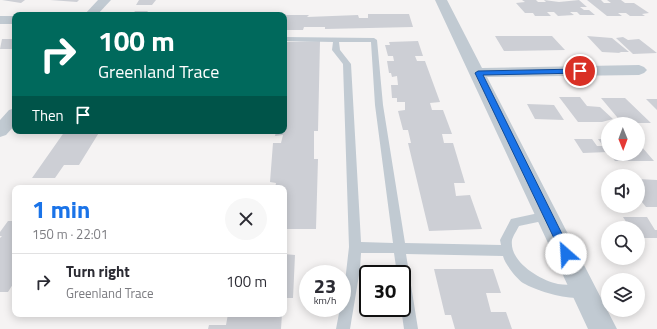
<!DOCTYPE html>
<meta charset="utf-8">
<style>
:root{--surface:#fff;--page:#f7f7f7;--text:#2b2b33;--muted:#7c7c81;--line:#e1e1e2;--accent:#1a73e8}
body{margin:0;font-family:"Titillium Web",sans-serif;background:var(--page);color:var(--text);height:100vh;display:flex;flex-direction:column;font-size:15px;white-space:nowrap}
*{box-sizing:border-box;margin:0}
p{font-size:13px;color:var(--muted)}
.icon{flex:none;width:22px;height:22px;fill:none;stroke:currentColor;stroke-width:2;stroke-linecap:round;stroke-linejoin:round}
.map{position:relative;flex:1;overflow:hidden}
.details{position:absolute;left:12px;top:185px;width:275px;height:132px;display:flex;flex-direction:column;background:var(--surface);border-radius:8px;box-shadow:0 2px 10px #0003}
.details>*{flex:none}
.guide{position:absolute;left:12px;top:12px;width:275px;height:122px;border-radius:8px;box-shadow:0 2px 10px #0003;background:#00695c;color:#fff;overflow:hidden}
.needle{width:26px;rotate:179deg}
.fabs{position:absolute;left:601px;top:117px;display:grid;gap:8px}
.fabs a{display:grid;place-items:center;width:44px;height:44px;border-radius:50%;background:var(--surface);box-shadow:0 2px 10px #0003;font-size:20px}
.speed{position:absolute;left:299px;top:265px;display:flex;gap:8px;font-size:20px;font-weight:700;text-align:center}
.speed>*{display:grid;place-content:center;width:52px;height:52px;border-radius:50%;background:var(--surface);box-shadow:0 2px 10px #0003;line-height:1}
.speed small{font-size:10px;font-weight:400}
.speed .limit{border:2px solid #111;border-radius:6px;background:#fff;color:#111}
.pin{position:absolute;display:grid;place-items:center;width:34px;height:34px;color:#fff;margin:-17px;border:2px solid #fff;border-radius:50%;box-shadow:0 1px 4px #0007}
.me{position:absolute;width:44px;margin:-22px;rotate:334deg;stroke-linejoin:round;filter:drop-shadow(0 0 3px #0008)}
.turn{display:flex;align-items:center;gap:14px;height:84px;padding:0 20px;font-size:18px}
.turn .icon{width:52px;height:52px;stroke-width:2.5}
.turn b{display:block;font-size:28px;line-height:34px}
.then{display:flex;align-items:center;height:38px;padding:0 20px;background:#0003;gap:8px;font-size:15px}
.round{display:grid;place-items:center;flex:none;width:42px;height:42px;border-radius:21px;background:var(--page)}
.head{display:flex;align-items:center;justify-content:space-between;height:68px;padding:0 20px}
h1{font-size:24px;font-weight:700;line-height:30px;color:var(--accent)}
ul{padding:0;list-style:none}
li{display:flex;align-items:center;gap:12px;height:56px;padding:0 20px;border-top:1px solid var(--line)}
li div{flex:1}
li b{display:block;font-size:15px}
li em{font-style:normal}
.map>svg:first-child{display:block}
</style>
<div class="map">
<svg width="657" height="329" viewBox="0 0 657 329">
<rect width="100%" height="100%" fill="#f5f3f3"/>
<path fill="#cdcfd5" d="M2 0H25L21 3Z
M50 0H79L77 2Z
M139 0H156L152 5H136Z
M522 0H536L538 2H546L544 0 559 2 579 0 587 7H580L584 10H589L595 15H580L577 12H570L574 15 558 16 554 12H547L551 16H535L533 13H525L516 3 525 2Z
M587 0H601L604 3H611L607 0H621L625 3H634L649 13 642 14 645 16H630L626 13H618L622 16H607Z
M135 11H148L145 15H132Z
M368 14H409L413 27 325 29V27H304L303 30H284V15H309L307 17 358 15 359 18H368Z
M495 36H552L565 50 504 51Z
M587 36 612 38 629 52H619L621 53 602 52Z
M623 37 628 40 639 39 657 53 633 54 616 38Z
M2 39H15V49H0Z
M320 41 318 131H314V159H318L316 229H284V188H275L276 183 270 182 273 143H281L283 135 275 136 276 131H284V63L287 42Z
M418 41 423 56H415L417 61H425L440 102 430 103 432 110H443L452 134H442L444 143H453L465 183H454L456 196 470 195 482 229 429 231 408 143H411L408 130H403L398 111 405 110V102H397V98H392L391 85H398L397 76 392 77 391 73H389L387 61H394L393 56H388L385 45H390L389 42Z
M559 97H580L587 106 600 107 613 119 602 122H578Z
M601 98H625L651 123H622Z
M646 99H657V110Z
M527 104 554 105 564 120 535 119Z
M65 131H100L79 165H64L55 178H32Z
M574 139H592L597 146H603L598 139H608V152L583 153Z
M638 146H641L654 161H615L610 154H638Z
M638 179 657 180V207H646L638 197Z
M623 217H647L655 230H657V238H638V228H630Z
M8 221H15V281L8 292H0V238L2 236H0V232Z
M284 254 295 255 293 298H284Z
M434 269H493L501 293H486L491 312H506L512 329H455L451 315H445Z
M228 314H282L281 329H208L209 325H226Z"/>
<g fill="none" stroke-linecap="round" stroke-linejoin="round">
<path fill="#c1cad2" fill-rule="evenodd" d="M284 37 374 38 377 40 383 105 405 243 501 245 500 240 511 219 548 211 552 213 554 216 552 219 519 226C517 230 513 236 512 240 509 262 540 280 558 284 568 286 579 283 589 286L591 291 589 296C572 302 539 292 523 283 516 278 505 264 503 256L406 254 418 329H404L401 308 402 274H397L394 253H361L360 269 350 329H336L340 308H342L349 247 343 64 332 50 333 42 284 41ZM339 42H371L375 105 393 243 361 242 351 64 340 50Z"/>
<path fill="#c1cad2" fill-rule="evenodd" d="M98 0H111L97 15H84Z
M435 0H447L482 68 639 65 644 67 647 70 644 73 639 75 487 77 617 329H588Z
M0 16H15V24H0Z
M15 108V125L6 135 0 137V120L9 110Z"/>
</g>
<path fill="#1a73e8" stroke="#114b97" d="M580 69 584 71 583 73 483 75 572 254 570 257 566 259 563 257 475 73 478 71Z"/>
</svg>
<div class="fabs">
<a><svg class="needle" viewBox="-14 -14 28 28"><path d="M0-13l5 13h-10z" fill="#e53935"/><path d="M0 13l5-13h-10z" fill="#7c7c81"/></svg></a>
<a><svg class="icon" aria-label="sound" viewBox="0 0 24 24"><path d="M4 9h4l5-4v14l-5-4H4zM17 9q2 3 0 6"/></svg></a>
<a><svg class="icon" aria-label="search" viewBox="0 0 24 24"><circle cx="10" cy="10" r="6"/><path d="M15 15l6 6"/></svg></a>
<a><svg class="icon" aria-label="layers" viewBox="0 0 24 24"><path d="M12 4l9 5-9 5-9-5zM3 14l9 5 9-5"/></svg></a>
</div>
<div class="speed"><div>23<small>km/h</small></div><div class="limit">30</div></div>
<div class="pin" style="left:580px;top:71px;background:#d93025"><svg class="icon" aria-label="arrive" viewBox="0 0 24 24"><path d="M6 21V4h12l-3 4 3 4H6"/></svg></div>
<svg class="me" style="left:566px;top:254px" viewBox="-20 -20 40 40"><circle r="19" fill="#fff"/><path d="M0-13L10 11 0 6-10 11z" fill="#1a73e8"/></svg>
<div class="guide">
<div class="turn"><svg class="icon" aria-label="right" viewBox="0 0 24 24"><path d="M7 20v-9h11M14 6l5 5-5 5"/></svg><div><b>100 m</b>Greenland Trace</div></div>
<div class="then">Then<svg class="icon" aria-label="arrive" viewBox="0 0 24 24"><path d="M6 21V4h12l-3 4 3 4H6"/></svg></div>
</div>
<section class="details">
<div class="head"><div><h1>1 min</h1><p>150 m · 22:01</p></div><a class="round"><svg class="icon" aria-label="close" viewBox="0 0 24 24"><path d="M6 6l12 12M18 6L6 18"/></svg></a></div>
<ul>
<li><svg class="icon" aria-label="right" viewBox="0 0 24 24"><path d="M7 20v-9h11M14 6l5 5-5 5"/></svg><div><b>Turn right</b><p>Greenland Trace</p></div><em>100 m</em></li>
</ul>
</section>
</div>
